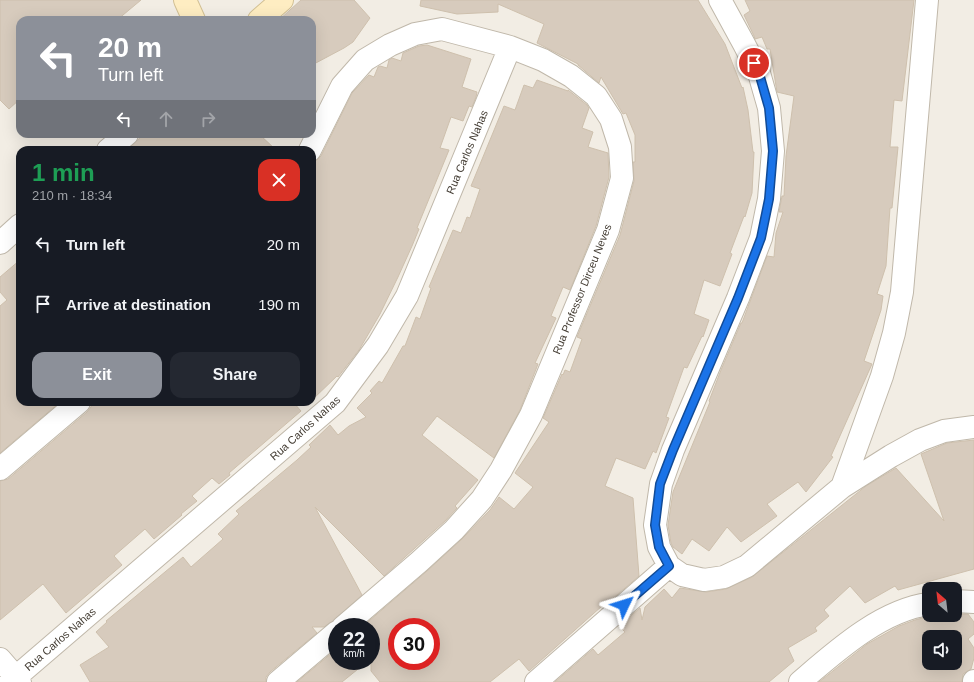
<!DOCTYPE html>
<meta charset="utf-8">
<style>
:root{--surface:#171b24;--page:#242831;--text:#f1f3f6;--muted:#9ea1a6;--accent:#8c9099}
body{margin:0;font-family:Arial,sans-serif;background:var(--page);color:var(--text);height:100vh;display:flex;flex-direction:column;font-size:15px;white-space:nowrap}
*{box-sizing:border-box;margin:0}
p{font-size:13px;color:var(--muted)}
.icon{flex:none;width:22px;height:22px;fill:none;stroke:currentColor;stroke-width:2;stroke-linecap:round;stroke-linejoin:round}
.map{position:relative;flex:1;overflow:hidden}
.side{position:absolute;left:16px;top:146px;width:300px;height:260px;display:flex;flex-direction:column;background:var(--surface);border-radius:12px;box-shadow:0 4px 16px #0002}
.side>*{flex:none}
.banner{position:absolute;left:16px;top:16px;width:300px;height:122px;border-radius:12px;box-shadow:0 4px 16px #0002;background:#8c9099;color:#fff;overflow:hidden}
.needle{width:26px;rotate:332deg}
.buttons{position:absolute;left:922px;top:582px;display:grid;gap:8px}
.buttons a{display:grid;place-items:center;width:40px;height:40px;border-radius:8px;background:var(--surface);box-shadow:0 4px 16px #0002;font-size:20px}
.speed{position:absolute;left:328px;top:618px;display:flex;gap:8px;font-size:20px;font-weight:700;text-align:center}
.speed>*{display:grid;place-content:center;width:52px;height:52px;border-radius:50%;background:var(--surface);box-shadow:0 4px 16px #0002;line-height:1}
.speed small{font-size:10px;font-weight:400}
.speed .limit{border:6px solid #d22;background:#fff;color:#111}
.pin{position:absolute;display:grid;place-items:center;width:34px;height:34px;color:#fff;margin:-17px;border:2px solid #fff;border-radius:50%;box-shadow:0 1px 4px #0007}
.me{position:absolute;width:44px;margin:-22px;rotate:49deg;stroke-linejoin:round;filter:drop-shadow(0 0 3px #0008)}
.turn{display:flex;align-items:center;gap:14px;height:84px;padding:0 16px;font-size:18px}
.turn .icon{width:52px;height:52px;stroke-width:2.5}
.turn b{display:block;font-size:28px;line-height:34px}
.lanes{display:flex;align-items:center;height:38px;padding:0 16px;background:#0003;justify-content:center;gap:20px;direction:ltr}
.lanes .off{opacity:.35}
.round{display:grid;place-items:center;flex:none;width:42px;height:42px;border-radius:12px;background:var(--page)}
.overview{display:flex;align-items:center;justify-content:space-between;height:68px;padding:0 16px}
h1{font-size:24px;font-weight:800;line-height:30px;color:#1e9e55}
.cta{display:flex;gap:8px;margin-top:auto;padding:8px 16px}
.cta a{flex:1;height:46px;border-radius:12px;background:var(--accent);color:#fff;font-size:16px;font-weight:800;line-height:46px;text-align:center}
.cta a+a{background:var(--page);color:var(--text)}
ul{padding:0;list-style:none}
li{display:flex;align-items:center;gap:12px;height:60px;padding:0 16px}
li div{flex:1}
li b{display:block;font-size:15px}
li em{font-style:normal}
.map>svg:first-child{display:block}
</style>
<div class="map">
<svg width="974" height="682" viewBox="0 0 974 682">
<rect width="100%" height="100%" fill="#f2ede4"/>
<path fill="#d7cbbd" stroke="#cec0ad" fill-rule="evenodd" d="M0 0H141L117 20H20V99L9 109 0 100Z
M301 0H354L370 18 353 42 344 48 312 65V20H279Z
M421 0H698L725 44 742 88 743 87 748 110 753 152H754L752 193 745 217 744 216 730 253 732 254 720 286 704 280 694 314 709 320 703 337 702 336 687 368 684 367 666 417 669 418 656 453 653 451 645 469 616 458 605 486 633 498 639 576 603 607 602 606 529 671 519 659 490 682H380L371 671V627H362L427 571 462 539 490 510 499 497 514 509 533 487 515 473 549 422 543 418 562 374 563 375 565 370 570 372 582 339 577 337 620 235 634 181 633 162H635V135L626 113 623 114 601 77 599 83 578 65V64L537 43 544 24 498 4V12L457 14 420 6ZM397 627H431V661H397Z
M745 0H914L902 101 894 100 890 147H898L892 208H890L886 266 877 294 883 296 881 310 864 361 872 364 831 456 833 457 806 492 798 482 767 504 777 516 741 542 727 527 709 551 692 539 682 554 673 547 671 543 668 525 673 492 710 402 709 401 721 370 741 323H742L767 256 774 257 776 233 783 212H779L782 196H784L786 156 794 96 777 92 770 49H767L762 37 755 39 754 36 744 15 750 11Z
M427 45 471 59 462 87 477 92 476 97 472 107 469 106 463 121 451 117 440 148 449 150 417 228 419 229 412 246 398 277 380 314 359 350 338 377 337 376 312 400V163L317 160 321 156 352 93 369 75 374 77 378 67 380 66 387 68 389 60 392 58 401 61 403 53 419 46Z
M537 80 568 91V90L587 105 589 108 582 128 593 132 588 147 608 153 609 177 596 226 570 290 563 287 551 316 556 318 535 363 538 364 520 410 494 458 437 416 422 435 478 480 455 506 457 508 445 521 384 576 315 507 362 595 333 621 324 627H312L317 633 270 672 266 677V682H90L80 665 109 647 96 632 107 622 106 621 183 557 191 567 223 539 218 534 239 514 236 511 297 460 311 447 309 445 330 425 338 435 349 426 366 417 357 408 372 393 370 391 379 381 382 383 403 346H405L416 317 420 319 431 288 429 287 453 230 461 233 467 217 470 218 480 189 471 186 504 106 515 110 524 85 533 88Z
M144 134H259L276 150H127Z
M20 260V402H60L0 453V306L7 300 0 292V277Z
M91 402H293L301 411 229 473 230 475 219 484 212 478 192 496 197 501 181 514 182 515 154 539 145 529 114 556 122 565 66 613 43 584 0 620V481L8 479 87 412 91 407Z
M974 440V569L898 590 895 586 865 603 850 586 824 610 829 616 815 628 817 631 788 648 794 661 769 682H555L593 649 598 655 625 632 619 626 640 608 642 620 645 607 664 589 672 598 680 588 706 592 726 589 752 577 866 486 896 468 944 521 921 454 947 443Z
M955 614H968L974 622V634L968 639 974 648V658L971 669 963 674 962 682H819L867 644 899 626 915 620 934 615H955ZM929 637H955V663H929Z
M333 652 337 657V661H368L342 682H297Z"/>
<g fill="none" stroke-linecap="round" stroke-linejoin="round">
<g stroke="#c0b8aa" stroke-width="24">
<path id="street" d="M720 0 744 44 759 73 769 108 773 151 769 199 761 238 738 298 673 450 661 484 655 525 659 547 669 566 682 575 704 580 724 577 747 566 842 487 891 456 920 440 944 431 974 427
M108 150 127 134
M310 150 342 86 365 60 390 45 415 34 442 29 510 47 543 60 571 76 596 96 611 119 620 147 622 178 608 230 531 415 501 470 482 499 454 530 419 562 343 627
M0 243 20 225
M0 469 79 402
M842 487 882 376 894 333 902 292 927 0
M955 601 974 602
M0 659 20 682
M10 682 335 403 378 345 407 296 510 47
M278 682 337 632
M536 682 669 566
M800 682C835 652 881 610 929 604
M974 682V681"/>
</g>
<g stroke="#d2c094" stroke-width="24">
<path id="secondary" d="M185 0 194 20
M259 20 282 0"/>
</g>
<use href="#street" stroke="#fff" stroke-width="22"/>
<use href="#secondary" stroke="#feedc2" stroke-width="22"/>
</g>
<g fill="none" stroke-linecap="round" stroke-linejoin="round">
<g stroke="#114b97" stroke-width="10">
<path id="route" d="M624 605 669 566 659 547 655 525 660 484 673 450 738 298 761 238 769 199 773 151 769 108 759 73 754 63"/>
</g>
<use href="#route" stroke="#1a73e8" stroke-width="7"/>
</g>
<g text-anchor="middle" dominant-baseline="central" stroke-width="3" stroke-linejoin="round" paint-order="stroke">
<g font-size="11" fill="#443d34" stroke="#fff">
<text transform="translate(467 152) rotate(-67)">Rua Carlos Nahas</text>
<text transform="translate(582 289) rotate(-68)">Rua Professor Dirceu Neves</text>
<text transform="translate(305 428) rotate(-42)">Rua Carlos Nahas</text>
<text transform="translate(60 639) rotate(-41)">Rua Carlos Nahas</text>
</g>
</g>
</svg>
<div class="buttons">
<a><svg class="needle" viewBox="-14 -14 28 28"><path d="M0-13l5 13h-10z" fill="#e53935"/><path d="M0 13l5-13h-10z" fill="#9ea1a6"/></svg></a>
<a><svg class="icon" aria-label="sound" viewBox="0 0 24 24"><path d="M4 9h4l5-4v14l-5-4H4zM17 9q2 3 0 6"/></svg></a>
</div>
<div class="speed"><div>22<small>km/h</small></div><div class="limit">30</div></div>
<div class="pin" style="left:754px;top:63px;background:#d93025"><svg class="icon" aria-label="arrive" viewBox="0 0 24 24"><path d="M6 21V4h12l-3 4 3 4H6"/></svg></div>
<svg class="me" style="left:624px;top:605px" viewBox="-20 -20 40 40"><path d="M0-17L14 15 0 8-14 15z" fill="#1a73e8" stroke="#fff" stroke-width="4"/></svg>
<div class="banner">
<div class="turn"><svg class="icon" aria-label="left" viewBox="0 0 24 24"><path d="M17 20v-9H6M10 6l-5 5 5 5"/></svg><div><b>20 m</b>Turn left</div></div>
<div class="lanes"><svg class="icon" aria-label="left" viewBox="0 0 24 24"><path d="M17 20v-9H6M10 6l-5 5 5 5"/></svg><svg class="icon off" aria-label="ahead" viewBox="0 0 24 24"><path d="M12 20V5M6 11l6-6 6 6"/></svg><svg class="icon off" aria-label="right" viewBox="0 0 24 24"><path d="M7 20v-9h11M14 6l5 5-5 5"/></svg></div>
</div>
<section class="side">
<div class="overview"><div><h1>1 min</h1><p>210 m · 18:34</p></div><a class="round" style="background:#d93025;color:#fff"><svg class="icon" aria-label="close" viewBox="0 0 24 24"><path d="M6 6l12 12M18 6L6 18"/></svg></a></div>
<ul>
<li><svg class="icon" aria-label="left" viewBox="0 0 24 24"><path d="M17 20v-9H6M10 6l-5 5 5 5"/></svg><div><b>Turn left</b></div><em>20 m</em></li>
<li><svg class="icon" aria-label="arrive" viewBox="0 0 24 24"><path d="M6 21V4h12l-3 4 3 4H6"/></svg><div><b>Arrive at destination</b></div><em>190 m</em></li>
</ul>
<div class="cta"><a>Exit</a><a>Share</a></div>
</section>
</div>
